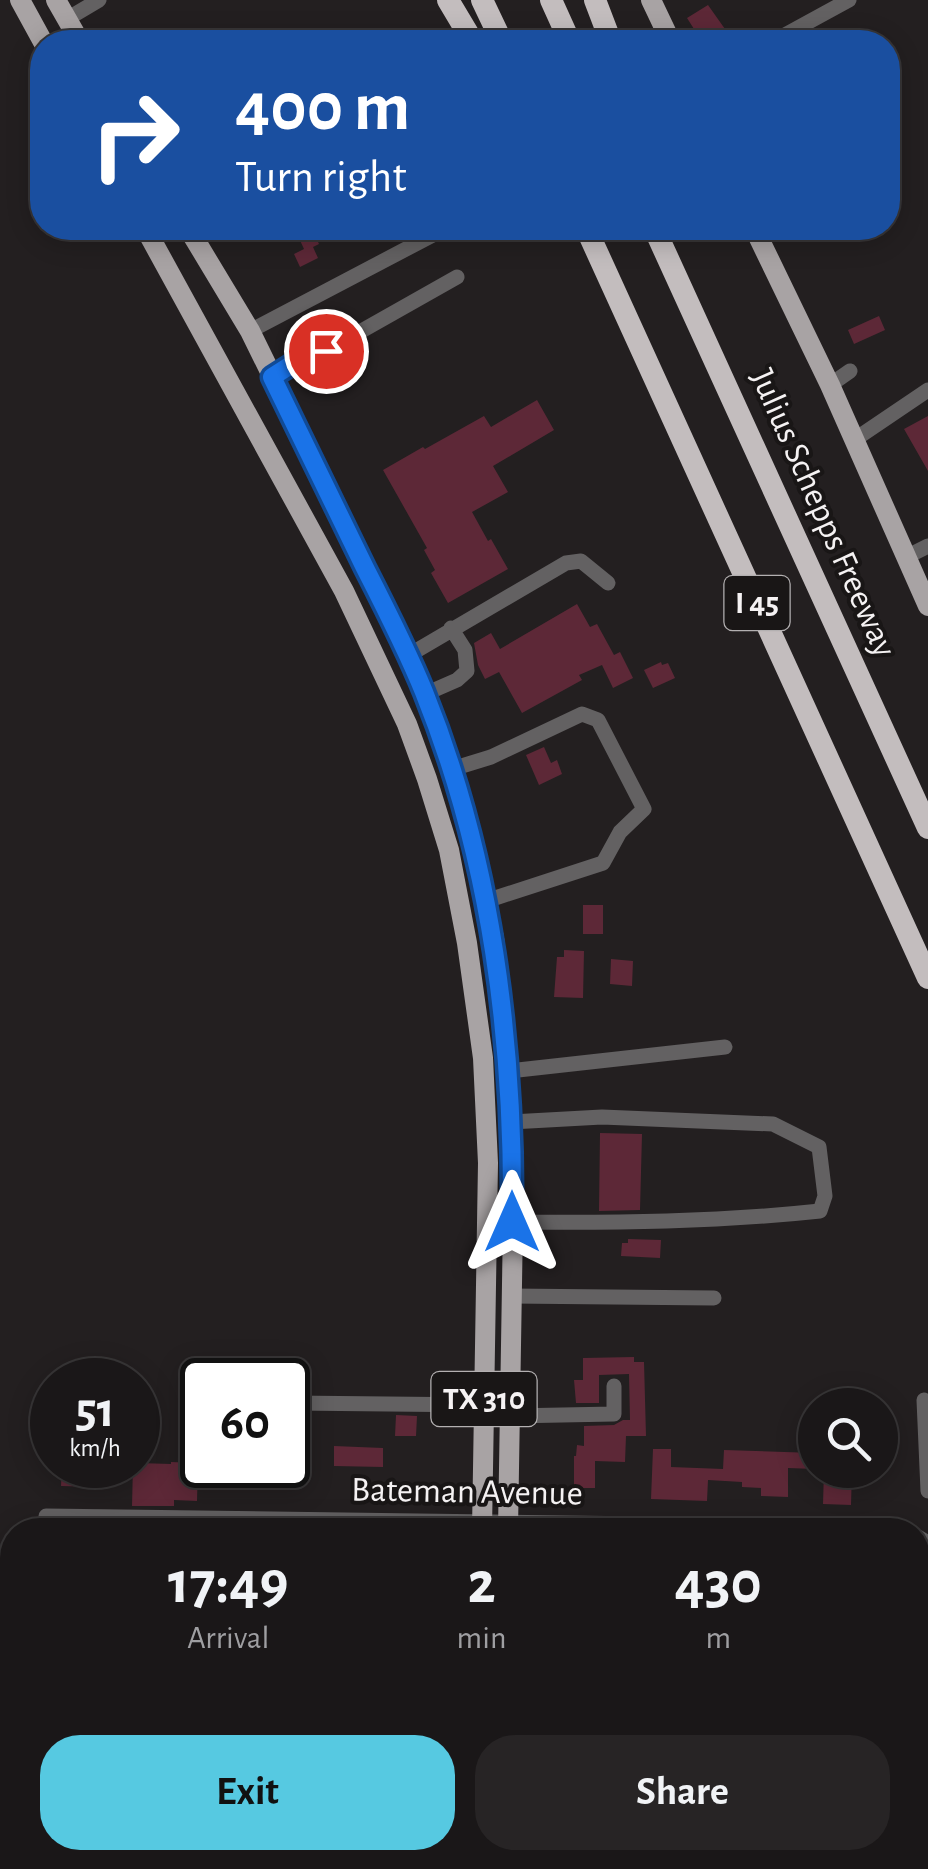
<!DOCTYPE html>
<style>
:root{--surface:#1a1718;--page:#272425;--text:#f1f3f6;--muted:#9f9fa2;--line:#383637;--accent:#56c9e1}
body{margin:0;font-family:"Alegreya Sans",sans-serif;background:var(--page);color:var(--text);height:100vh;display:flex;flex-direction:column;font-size:38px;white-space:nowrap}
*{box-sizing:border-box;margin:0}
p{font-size:32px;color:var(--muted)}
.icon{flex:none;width:55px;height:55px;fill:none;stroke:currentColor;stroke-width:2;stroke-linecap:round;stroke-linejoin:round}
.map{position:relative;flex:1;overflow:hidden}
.details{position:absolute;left:0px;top:1518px;width:930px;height:352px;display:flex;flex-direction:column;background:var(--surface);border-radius:40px 40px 0 0;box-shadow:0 5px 25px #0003,0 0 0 2px var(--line)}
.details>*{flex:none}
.guide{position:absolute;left:30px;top:30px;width:870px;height:210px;border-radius:40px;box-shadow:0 5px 25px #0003,0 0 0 2px var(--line);background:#1a4fa0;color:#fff;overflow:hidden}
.tools{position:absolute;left:798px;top:1388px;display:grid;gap:20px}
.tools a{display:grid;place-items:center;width:100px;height:100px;border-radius:50%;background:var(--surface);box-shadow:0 5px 25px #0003,0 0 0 2px var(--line);font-size:50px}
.speed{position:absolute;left:30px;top:1358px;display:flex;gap:20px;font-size:50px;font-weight:700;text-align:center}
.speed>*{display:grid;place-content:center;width:130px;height:130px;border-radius:50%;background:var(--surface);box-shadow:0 5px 25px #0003,0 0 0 2px var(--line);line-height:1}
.speed small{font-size:25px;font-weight:400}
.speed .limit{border:5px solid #111;border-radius:15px;background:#fff;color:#111}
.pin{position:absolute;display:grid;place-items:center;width:85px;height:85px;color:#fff;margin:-42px;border:5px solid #fff;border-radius:50%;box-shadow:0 2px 10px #0007}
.me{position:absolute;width:110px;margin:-55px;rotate:0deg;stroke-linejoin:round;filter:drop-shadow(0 0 8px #0008)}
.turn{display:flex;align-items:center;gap:35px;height:210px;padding:0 40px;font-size:45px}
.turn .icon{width:130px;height:130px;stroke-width:2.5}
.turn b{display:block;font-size:70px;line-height:85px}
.eta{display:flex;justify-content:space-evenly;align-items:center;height:170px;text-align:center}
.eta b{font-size:60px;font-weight:700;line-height:70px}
.button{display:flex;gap:20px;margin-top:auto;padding:20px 40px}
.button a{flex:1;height:115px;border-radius:40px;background:var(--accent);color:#111;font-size:40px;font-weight:700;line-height:115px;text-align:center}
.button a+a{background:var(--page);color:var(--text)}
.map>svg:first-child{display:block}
</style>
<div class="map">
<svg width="928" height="1869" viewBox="0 0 928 1869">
<rect width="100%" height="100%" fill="#231f20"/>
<path fill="#5d2837" d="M708 5 725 29 701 40 687 18Z
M312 229 319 244 313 247 318 258 300 267 294 254 304 249 298 236Z
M879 316 885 330 854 344 848 330Z
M537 400 554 430 493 466 508 492 472 512 488 541 491 539 508 569 448 603 431 573 435 570 424 550 427 548 383 470 423 447 425 449 484 416 491 427Z
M928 416V471L904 429Z
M577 604 590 627 597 624 614 655 620 652 633 678 613 688 602 665 579 675 582 680 522 713 499 672 485 679 478 665 474 643 491 633 500 649Z
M661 662 662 665 668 663 675 678 653 688 644 670Z
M544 747 551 763 557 760 562 774 539 785 526 755Z
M583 905H603V934H583Z
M564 950 584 951 583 998 554 997 557 957H564Z
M611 959 633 961 632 986 610 984Z
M600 1133 642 1134 640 1210 599 1211Z
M628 1239 661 1240 660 1258 621 1256 622 1243H628Z
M634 1357V1362H644L646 1436H626L625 1462 595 1461V1488H574V1456H576L577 1445 584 1446V1426L614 1425 623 1420H630L629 1374 599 1375V1403H576L574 1380H583V1358Z
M396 1415 417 1416 416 1436H395Z
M880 1423 898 1452 880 1464Z
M334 1446 383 1448V1467L334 1466Z
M653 1449H671V1467L723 1469 724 1450 815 1453V1469L788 1468V1497L761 1496V1488L742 1487V1482L708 1480 707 1501 651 1499Z
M171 1462 198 1463 197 1501 174 1500V1506H132L133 1465H138V1463L171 1464Z
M62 1465 101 1467 100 1487 61 1486Z
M824 1470H852L851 1505 823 1504Z
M564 1858H599L587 1869H553Z
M736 1858H768L769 1869H737Z"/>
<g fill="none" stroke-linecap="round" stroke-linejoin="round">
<path stroke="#636162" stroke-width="15" d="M67 19 99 0
M772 42 849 0
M250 331 446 228
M272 377 308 354 326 351 457 277
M830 385 850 371
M854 440 928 390
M906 557 928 546
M409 655 566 563 581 561 608 583
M425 694 457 680 467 671 465 650 451 628
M452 769 491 757 582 714 598 720 644 809 620 832 603 863 486 901
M509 1071 725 1047
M511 1122 602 1117 773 1124 819 1147 825 1196 820 1211C718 1222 615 1223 513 1222
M511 1296 714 1298
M924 1400 928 1491
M292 1403 484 1405
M510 1416 614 1414V1386
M46 1516 873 1527 888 1530
M918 1537 928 1543
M660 1858 681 1861V1869
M725 1858 726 1869
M162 1869 186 1859 240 1858 331 1869
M812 1869V1858"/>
<path stroke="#a8a3a4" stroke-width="20" d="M20 0 43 42
M56 0 80 42
M651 0 671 42
M145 228 344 591 407 724 427 779 449 850 467 943 483 1058 488 1163 482 1530
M188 228 250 331 409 655 450 763 469 824 494 938 508 1060 511 1122 513 1222 508 1530
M754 228 830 385 928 606
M918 1773 928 1772
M475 1869 476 1858
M508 1869V1858"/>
<path stroke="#c3bdbe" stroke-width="22" d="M448 0 473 42
M482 0 502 42
M551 0 570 42
M595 0 611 42
M586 228 928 978
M654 228 928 828"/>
</g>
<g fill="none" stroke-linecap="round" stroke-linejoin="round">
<g stroke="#114b97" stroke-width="25">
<path id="route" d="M326 351 308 354 272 377C303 441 334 505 365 568 386 609 407 650 424 692 492 861 514 1041 512 1222"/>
</g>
<use href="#route" stroke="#1a73e8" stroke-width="18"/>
</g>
<g text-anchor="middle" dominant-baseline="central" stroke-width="8" stroke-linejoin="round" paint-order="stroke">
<g fill="#191616" stroke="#b3b0b1" stroke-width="2.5">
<rect x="724.5" y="576" width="65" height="54" rx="8"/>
<rect x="431.5" y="1372" width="105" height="54" rx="8"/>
</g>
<g font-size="32" font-weight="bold" fill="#f5f2f3">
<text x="757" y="603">I 45</text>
<text x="484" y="1399">TX 310</text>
</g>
<g font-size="35" fill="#f5f2f3" stroke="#191616">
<text transform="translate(823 513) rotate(66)">Julius Schepps Freeway</text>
<text transform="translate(467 1492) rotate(1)">Bateman Avenue</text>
</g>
</g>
</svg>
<div class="tools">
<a><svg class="icon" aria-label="search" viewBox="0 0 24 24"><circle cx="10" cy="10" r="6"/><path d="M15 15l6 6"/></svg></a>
</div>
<div class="speed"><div>51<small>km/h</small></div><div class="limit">60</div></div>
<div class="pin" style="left:326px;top:351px;background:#d93025"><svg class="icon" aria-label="arrive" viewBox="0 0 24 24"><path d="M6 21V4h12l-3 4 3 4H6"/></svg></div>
<svg class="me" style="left:512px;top:1222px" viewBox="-20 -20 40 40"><path d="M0-17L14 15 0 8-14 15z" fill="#1a73e8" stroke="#fff" stroke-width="4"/></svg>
<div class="guide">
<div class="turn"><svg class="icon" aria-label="right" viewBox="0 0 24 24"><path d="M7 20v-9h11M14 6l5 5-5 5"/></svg><div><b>400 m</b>Turn right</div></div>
</div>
<section class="details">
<div class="eta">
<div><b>17:49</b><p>Arrival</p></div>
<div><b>2</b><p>min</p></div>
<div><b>430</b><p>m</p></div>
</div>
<div class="button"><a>Exit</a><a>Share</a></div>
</section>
</div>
